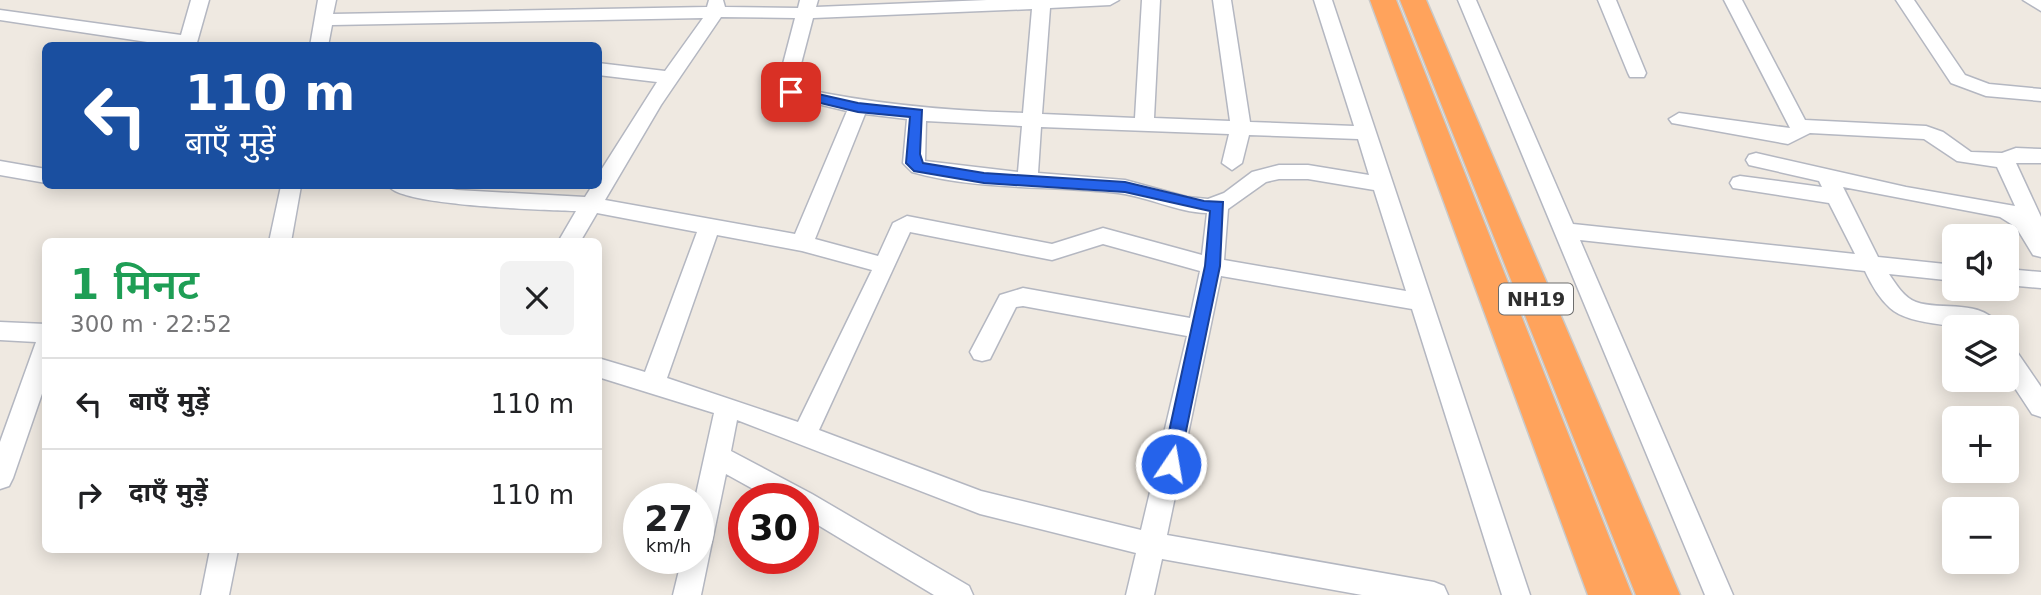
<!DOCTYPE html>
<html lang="hi">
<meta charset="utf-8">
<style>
:root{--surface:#fff;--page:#f2f2f2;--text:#202124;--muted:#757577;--line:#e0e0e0}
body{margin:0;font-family:"DejaVu Sans","Noto Sans Devanagari",sans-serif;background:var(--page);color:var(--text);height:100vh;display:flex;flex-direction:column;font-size:26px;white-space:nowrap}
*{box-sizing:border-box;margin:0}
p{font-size:23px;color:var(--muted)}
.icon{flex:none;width:38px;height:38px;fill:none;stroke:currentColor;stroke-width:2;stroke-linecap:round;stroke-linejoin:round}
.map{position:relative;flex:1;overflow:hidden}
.details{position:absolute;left:42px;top:238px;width:560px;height:315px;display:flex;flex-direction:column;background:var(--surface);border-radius:10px;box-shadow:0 4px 18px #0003}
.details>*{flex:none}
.guide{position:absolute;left:42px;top:42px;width:560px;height:147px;border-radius:10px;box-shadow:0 4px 18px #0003;background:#1a4fa0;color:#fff;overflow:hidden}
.tools{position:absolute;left:1942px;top:224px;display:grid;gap:14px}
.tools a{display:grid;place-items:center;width:77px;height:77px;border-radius:10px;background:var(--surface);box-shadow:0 4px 18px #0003;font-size:35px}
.speed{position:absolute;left:623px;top:483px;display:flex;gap:14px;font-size:35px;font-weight:700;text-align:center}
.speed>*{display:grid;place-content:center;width:91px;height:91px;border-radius:50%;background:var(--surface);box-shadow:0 4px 18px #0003;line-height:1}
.speed small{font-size:18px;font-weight:400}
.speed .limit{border:10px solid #d22;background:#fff;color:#111}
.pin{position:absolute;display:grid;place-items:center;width:60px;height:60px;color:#fff;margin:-30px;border-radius:14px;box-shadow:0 4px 10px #0006}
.me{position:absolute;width:77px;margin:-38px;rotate:12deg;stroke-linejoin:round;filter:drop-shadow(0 0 5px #0008)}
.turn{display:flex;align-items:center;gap:24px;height:147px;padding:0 28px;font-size:32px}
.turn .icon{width:91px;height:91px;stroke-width:2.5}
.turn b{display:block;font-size:49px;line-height:60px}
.round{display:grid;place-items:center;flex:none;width:74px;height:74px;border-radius:10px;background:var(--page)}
.headline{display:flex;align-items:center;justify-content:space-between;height:119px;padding:0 28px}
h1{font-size:42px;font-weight:600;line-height:52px;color:#1e9e55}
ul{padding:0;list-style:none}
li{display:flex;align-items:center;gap:21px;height:91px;padding:0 28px;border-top:2px solid var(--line)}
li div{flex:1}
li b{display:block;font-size:26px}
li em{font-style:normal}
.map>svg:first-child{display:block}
</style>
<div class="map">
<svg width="2041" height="595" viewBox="0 0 2041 595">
<rect width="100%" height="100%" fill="#efe9e1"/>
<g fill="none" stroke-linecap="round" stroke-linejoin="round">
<g stroke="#b4b7c1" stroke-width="3">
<path id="minor" d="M191 0H209L196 46H174L0 20V10L181 35Z
M318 0H336L333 14 707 7 709 0H723L725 7 798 8 800 0H818L816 7 987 0H1119L1110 5 1050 8 1042 114 1135 118 1142 0H1160L1154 118 1230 121 1213 0H1231L1250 122 1354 126 1314 0H1332L1530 595H1502L1412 309 1221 276 1167 535 1434 582 1444 586 1448 595H1362L1162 559 1154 595H1126L1136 553 980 514 737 420 731 451 812 494 969 586 973 595H934L803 516V499H771L726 474 701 595H673L682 558H698V499H695L714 413 598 377V358L645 372 697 232 597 213 580 242H558L576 211C548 210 400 206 389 186H435L457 190 585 197 592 186H598V175L657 82 598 75V63L665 71 703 18 332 25 328 46H310ZM1032 9 1023 113C947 111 873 104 799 88L796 83 813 18ZM721 17 795 18 778 83 784 96 847 111 795 234 605 200 661 105ZM865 114 907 119 903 163 912 172C979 191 1050 185 1118 193 1149 197 1176 212 1207 213L1202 255 1103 228 1052 244 907 216 893 223 878 256 815 239ZM926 121 1022 126 1018 172 925 161ZM1041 127 1229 134 1222 163 1232 170 1242 163 1249 135 1358 139 1369 175 1308 165H1279L1252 172 1224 193 1208 199 1187 197 1125 180 1038 173ZM1279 179H1308L1374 190 1406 291 1224 260 1228 209 1266 182ZM910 232 1052 260 1103 244 1200 271 1190 318 1023 288 1000 295 970 352 974 359 982 361 990 359 1016 307 1023 306 1187 336 1141 530 981 491 819 430ZM717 235 802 251 872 270 798 422 667 378Z
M1458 0H1476L1573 224 1855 254 1829 203 1733 188 1730 183 1733 178 1740 176 1822 187 1819 181 1749 165 1746 160 1749 155 1756 153 1906 187 2015 206 1997 167 1957 161 1924 139 1810 133 1788 144 1672 123 1669 119 1679 113 1790 128 1724 0H1742L1805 120 1926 126 1943 132 1971 152 2002 153 2016 148 2041 149V163H2016L2041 217V257L2033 255 2016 227 2000 217 1843 187 1878 257 1955 265V281L1889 274C1896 284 1904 298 1916 302 1940 311 1985 298 1999 327 1972 327 1910 327 1890 308 1879 298 1871 284 1865 271L1580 240 1733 595H1705Z
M1598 0H1616L1646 73 1644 77H1630L1628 73Z
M1896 0H1914L1965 75 1989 84 2041 89V101L1986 96 1951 83Z
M2023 0H2041V11Z
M0 161 46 169V183L0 175Z
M281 186H301L291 242H269Z
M2007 269 2041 272V288L2007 285Z
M0 322 46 324V382L13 478 9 486 0 489V442L36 342 0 340Z
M2007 347 2015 349 2041 387V417L2032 414 2007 376Z
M210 550H238L229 595H201Z"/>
</g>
<g stroke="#c9c9c9" stroke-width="3">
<path id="highway" d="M1370 0H1396L1632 595H1588Z
M1400 0H1426L1680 595H1636Z"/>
</g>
<use href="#minor" fill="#fff" fill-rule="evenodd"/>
<use href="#highway" fill="#ffa35c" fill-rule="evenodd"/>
</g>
<path fill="#2563eb" stroke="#184099" stroke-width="2" d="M791 88 858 103 922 110 920 154 923 163 984 173 1125 182 1204 201 1223 202 1220 266 1178 470 1171 472 1162 464 1205 266 1210 211 1125 192 984 183 914 171 906 163 910 117 858 112 787 95V89Z"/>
<g text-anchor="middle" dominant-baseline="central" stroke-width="5" stroke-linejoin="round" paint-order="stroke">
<rect fill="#fff" stroke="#6d6d6d" stroke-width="2" x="1499" y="283.5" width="74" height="31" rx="5"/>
<g font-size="19" font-weight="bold" fill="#2e2e2e">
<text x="1536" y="299">NH19</text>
</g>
</g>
</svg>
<div class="tools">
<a><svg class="icon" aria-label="sound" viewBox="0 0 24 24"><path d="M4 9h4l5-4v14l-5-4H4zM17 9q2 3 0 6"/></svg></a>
<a><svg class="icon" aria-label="layers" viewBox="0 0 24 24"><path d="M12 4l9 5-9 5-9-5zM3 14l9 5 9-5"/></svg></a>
<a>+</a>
<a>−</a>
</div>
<div class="speed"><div>27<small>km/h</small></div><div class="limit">30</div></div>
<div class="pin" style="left:791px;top:92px;background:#d93025"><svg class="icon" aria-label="arrive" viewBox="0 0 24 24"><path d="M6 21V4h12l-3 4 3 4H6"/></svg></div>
<svg class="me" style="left:1171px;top:464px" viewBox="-20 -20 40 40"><circle r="17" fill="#2563eb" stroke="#fff" stroke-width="3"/><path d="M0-11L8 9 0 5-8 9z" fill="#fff"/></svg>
<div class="guide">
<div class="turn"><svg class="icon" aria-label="left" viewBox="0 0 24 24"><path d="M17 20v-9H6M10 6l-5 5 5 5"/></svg><div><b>110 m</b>बाएँ मुड़ें</div></div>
</div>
<section class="details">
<div class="headline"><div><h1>1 मिनट</h1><p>300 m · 22:52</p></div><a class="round"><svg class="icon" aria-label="close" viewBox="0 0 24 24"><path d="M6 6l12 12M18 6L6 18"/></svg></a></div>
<ul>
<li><svg class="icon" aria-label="left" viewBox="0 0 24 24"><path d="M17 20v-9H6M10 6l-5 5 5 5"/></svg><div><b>बाएँ मुड़ें</b></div><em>110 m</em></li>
<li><svg class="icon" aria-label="right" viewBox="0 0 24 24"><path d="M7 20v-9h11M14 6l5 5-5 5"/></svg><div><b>दाएँ मुड़ें</b></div><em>110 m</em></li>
</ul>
</section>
</div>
